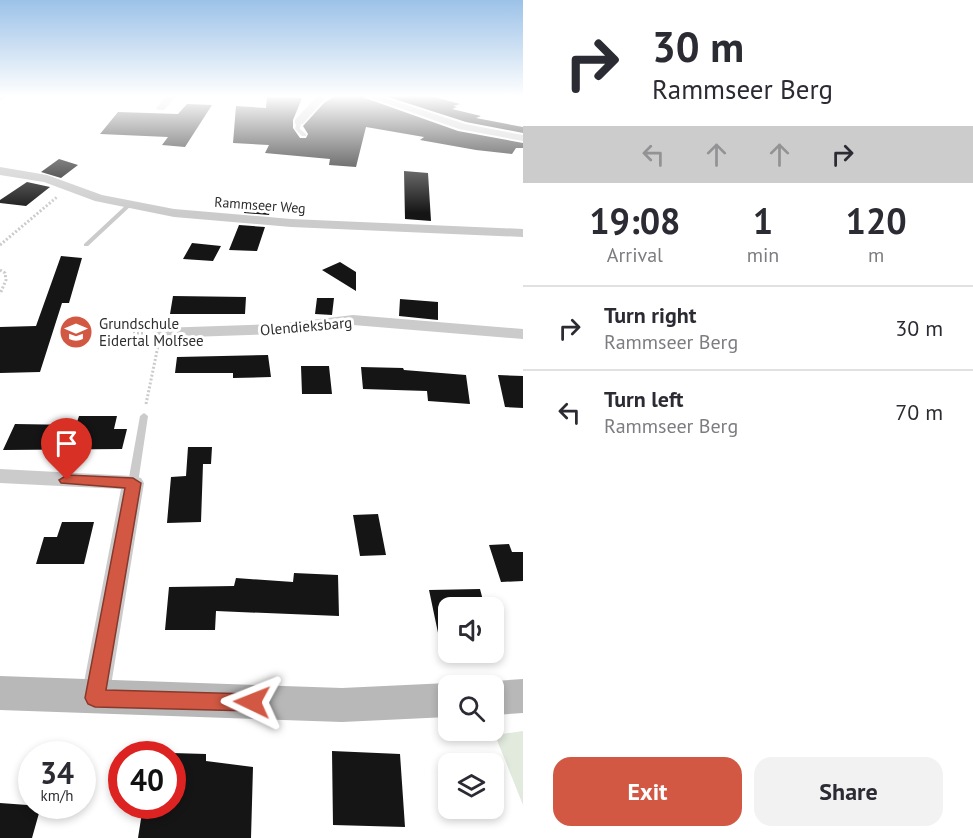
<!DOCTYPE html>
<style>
:root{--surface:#fff;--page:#f2f2f3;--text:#2b2b33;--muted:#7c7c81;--line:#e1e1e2;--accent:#d25843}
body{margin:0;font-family:"PT Sans",sans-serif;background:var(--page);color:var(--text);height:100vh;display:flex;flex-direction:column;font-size:22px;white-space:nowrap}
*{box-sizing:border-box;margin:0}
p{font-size:20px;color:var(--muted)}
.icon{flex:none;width:33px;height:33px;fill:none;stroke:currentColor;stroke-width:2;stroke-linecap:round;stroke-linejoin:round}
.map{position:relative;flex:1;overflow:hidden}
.details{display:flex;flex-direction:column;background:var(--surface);width:450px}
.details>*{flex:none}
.guide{background:#fff;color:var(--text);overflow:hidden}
.tools{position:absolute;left:438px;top:597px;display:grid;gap:12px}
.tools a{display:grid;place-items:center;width:66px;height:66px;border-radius:12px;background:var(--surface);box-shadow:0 3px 9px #0003;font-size:30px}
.speed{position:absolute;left:18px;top:741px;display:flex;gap:12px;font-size:30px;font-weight:700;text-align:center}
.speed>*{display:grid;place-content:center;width:78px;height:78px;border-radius:50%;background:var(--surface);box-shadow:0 3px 9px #0003;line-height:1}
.speed small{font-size:15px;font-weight:400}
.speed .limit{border:9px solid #d22;background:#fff;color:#111}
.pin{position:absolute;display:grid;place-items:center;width:51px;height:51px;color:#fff;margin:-62px -26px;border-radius:50% 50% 50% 0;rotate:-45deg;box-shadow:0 0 6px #0007}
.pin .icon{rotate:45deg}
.me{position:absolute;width:66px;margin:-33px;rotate:272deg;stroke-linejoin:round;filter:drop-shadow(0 0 4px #0008)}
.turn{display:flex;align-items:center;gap:21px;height:126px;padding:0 30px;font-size:27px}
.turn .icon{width:78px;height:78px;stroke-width:2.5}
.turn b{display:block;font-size:42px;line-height:51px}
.lanes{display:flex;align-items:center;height:57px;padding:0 30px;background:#0003;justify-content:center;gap:30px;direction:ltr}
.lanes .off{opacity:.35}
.eta{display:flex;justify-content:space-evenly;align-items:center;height:102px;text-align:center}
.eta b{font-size:36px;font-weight:800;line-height:42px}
.primary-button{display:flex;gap:12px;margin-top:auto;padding:12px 30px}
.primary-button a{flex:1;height:69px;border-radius:18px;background:var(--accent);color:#fff;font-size:24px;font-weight:800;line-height:69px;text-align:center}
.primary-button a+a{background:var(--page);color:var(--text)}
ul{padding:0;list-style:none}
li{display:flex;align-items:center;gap:18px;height:84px;padding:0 30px;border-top:2px solid var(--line)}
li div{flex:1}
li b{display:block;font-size:22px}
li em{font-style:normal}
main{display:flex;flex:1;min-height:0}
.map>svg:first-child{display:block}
</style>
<main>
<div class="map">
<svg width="523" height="838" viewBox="0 0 523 838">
<rect width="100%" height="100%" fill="#fff"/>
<path fill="#e1eadd" d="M523 731V805L495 735Z"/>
<path fill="#151515" d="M335 96H364L365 98 458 131 523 143V148H516L512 154 476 150 420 140 424 137 366 127 356 167 329 165 330 159 265 153 269 145 233 143 236 106 266 108 267 97 302 98 293 120V128L300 138H306L308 134 303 126 324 103Z
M385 96H431L460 104 453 106 457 107 452 109 481 116 476 118 523 127V133L466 122Z
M187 104 212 105 185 147 162 145 168 137 100 134 118 112 178 114Z
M59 159 78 165 61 178 41 172Z
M404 171 428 173 431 221 405 219Z
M27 182 50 187 26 206 0 203V200Z
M247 203H272L269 215 244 213Z
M239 225 265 227 257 251 229 250Z
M192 243 221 246 213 261 183 259Z
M61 256 82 258 69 303H62L40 372 0 373V327L36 326Z
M340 262 356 272V291L322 270Z
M173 296 246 297 245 314H170Z
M317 298H334L332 315 315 314Z
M400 299 438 302V320L399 316Z
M268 355 271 377 233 378V373H175L177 357Z
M301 366H329L332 394H302Z
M361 367 403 368 404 370 466 375 470 404 428 401 427 391 363 389Z
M498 375 523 376V408L505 407Z
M79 416H117L114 429H127L122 449 3 450 15 424 76 425Z
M188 447H212L211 464H203L201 522 167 523 171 477 186 476Z
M378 514 386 555 360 556 353 515Z
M62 522H94L84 564H36L44 537H57Z
M509 544 512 552H523V581L501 582 489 545Z
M294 573 338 575 339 616 216 611 215 630H165L169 587 234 586 236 578 293 582Z
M480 589 485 608H448V646L441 647 429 590Z
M332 751 400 754 405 827 333 825Z
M172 753 206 754V761L253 767 251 838H138L143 806H172Z
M0 803 41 806 32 838H0Z"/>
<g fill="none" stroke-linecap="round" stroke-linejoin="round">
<path stroke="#cbcbcb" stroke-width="3" stroke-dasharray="2 2" stroke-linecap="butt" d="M0 245 57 197
M0 270 5 273 6 280 0 294
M133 333H145
M146 404 158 346"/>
<path fill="#cbcbcb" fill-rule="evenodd" d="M297 121 301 122 300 129 306 134V136H302L295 129Z
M127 204 132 205 88 246H84V244Z
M144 413 148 416 138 483 137 485H129L128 483 140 416Z"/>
<path fill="#cbcbcb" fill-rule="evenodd" d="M0 96H9L0 101Z
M167 96H177L164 110H158L156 108Z
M317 96H327L303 124H295V120Z
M366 96H379L465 124 523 135V141L459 129Z
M0 167 47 175 102 195 174 209 291 219 523 229V237L291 227 174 217 95 201 44 182 0 175Z
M353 315 523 329V339L353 325 278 334 160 338 152 333 160 328 278 324Z
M0 469 133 476 141 478 144 483 109 698 105 707 95 710 85 707 81 698 121 489 0 483Z"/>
<path fill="#b8b8b8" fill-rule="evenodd" d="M0 676 342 688 448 683 455 686H448V717L342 722 0 710Z
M523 679V713L494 715V686H482L494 681Z"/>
</g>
<linearGradient id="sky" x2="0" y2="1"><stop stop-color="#9cc2e8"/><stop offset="0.45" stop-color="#fff"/><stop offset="1" stop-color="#fff" stop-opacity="0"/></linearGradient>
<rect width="523" height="213" fill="url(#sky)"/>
<path fill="#d25843" stroke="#88392c" stroke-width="1.5" d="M67 475 133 478 141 483 106 690 252 694 259 696 262 702 259 709 252 711 95 707 88 704 85 698 125 488 61 483 59 480Z"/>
<defs>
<g id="school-disc" transform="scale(1.725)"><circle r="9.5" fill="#d25843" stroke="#fff"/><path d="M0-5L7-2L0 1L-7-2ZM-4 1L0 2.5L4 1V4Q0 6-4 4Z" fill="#fff"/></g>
</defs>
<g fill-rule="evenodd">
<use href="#school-disc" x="76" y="332"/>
</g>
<g text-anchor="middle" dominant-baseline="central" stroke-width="6" stroke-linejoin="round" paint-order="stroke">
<g font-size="14" fill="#2e2e2e" stroke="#fff">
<text transform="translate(260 205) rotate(4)">Rammseer Weg</text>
</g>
<g font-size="15" fill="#2e2e2e" stroke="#fff" text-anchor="start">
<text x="99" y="323">Grundschule<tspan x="99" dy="17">Eidertal Molfsee</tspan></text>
</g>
<g font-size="15" fill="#2e2e2e" stroke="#fff">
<text transform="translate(306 326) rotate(-5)">Olendieksbarg</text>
</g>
</g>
</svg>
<div class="tools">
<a><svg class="icon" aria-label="sound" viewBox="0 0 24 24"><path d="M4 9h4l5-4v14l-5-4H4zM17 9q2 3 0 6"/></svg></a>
<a><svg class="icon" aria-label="search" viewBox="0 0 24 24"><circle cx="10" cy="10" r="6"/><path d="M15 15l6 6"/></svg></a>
<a><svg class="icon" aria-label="layers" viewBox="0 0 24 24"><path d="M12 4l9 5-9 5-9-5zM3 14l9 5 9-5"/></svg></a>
</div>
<div class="speed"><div>34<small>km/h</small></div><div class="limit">40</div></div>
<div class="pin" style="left:67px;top:480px;background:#d93025"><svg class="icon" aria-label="arrive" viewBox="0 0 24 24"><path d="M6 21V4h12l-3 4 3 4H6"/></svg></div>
<svg class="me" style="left:252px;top:702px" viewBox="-20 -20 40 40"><path d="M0-17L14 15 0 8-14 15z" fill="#d25843" stroke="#fff" stroke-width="4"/></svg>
</div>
<section class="details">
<div class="guide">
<div class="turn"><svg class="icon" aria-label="right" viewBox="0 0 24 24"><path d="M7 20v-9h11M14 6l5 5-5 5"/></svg><div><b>30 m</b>Rammseer Berg</div></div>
<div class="lanes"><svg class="icon off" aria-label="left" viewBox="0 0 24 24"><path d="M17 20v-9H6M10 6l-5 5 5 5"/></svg><svg class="icon off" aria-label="ahead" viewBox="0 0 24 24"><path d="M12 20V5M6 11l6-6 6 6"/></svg><svg class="icon off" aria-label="ahead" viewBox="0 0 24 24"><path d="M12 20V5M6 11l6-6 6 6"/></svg><svg class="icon" aria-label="right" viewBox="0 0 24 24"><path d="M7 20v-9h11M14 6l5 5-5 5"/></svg></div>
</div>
<div class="eta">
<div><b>19:08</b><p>Arrival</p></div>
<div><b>1</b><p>min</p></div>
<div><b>120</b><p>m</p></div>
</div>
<ul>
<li><svg class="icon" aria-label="right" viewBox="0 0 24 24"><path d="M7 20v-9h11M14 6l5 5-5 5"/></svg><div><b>Turn right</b><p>Rammseer Berg</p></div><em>30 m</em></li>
<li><svg class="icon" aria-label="left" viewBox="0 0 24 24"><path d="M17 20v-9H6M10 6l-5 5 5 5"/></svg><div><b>Turn left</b><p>Rammseer Berg</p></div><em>70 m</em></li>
</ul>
<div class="primary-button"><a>Exit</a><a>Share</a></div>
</section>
</main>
